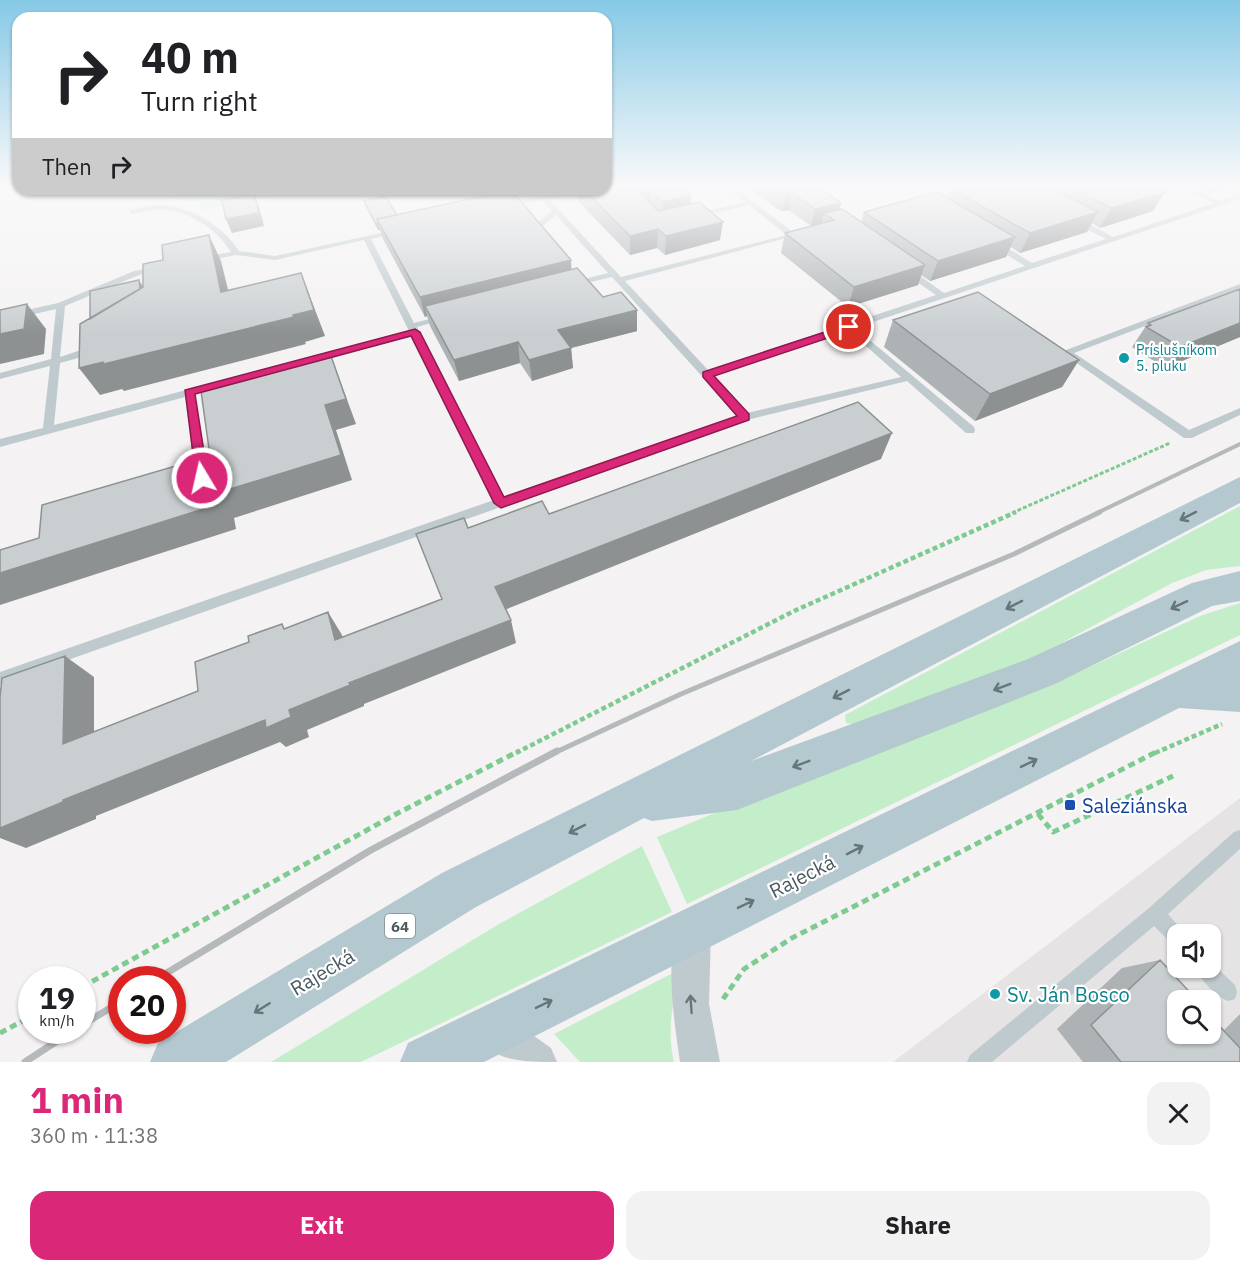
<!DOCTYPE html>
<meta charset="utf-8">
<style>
:root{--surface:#fff;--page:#f2f2f2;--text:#202124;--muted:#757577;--accent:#db2777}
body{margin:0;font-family:"IBM Plex Sans",sans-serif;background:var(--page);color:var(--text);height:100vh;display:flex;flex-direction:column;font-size:22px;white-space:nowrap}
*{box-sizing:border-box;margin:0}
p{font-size:20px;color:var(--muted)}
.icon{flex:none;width:33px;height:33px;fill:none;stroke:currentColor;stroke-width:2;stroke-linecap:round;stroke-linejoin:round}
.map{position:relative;height:1062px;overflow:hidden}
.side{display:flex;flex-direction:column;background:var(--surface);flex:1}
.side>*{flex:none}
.top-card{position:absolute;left:12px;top:12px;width:600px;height:183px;border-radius:18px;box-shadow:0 2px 4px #0004;background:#fff;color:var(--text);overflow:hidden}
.fabs{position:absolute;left:1167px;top:924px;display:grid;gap:12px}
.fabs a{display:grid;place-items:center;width:54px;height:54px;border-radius:12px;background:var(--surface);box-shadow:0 2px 4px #0004;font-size:30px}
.speed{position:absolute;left:18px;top:966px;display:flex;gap:12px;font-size:30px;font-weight:700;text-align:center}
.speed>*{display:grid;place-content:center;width:78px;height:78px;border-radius:50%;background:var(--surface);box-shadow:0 2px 4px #0004;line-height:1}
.speed small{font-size:15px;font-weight:400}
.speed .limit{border:9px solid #d22;background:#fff;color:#111}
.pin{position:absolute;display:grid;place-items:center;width:51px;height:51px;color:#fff;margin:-26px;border:3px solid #fff;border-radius:50%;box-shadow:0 2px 6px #0007}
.me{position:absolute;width:66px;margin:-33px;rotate:351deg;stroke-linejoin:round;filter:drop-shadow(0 0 4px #0008)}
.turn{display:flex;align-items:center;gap:21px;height:126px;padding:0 30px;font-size:27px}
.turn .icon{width:78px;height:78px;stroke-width:2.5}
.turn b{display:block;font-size:42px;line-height:51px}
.then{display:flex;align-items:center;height:57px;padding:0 30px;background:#0003;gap:12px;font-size:22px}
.round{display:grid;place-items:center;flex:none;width:63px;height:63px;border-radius:18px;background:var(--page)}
.overview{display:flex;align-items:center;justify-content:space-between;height:102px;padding:0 30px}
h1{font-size:36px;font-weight:700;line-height:45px;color:var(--accent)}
.primary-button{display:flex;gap:12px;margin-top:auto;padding:12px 30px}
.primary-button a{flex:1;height:69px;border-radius:18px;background:var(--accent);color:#fff;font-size:24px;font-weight:700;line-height:69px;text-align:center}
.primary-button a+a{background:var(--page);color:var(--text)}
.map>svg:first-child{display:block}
</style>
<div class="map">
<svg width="1240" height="1062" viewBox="0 0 1240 1062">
<rect width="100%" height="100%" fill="#f4f2f3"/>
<path fill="#e5e3e4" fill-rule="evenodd" d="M1240 798V1062H893ZM1178 934H1210V968H1178ZM1178 1000H1210V1034H1178Z"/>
<path fill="#c4eeca" d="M149 189H316L201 210 199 202 169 199Z
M1240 506V566L1206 570 1172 583 1034 658 853 724 846 723 845 715Z
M1240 603V635L687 904 657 837 741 802 1051 685 1200 616Z
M642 846 672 912 361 1062H271L499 924Z
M671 974 678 978C672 1006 667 1034 674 1062H580L554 1034Z"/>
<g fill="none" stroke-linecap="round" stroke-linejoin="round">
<path stroke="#7ecb91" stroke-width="3" stroke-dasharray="4 2" stroke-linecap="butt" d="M1012 513 1170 443"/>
<path stroke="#7ecb91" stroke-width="4.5" stroke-dasharray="5 3" stroke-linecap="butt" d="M516 753 794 611 1016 512
M1155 753 1222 724"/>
<path stroke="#7ecb91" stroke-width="5" stroke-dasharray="7 4.5" stroke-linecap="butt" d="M1038 814 1053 832 1173 776
M82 987 398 813 519 751
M723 999 744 969 792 938 1158 751
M0 1033 32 1016"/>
<path fill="#bfcace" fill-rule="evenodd" d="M724 185H731L794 233 798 232 802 234 625 281 708 370 936 295 904 273V269H910L944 293 1025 266 992 246V242H998L1032 263 1106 239 1072 222V218H1078L1113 237 1214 203 1175 185H1183L1221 201 1240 195V199L855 328 974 427 975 430 974 433H966L907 381 747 420 0 684V672L494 500 412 336 194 394 207 474 201 478 195 474 185 397 0 447V439L43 428 50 366 0 379V373L51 359 56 309 0 322V316L58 303 134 271 158 267 162 269 139 275 65 306 60 357 93 346 98 349 89 355 60 363 54 425 409 331 364 240 275 260 236 255 204 261H201V257L231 252C217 229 188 210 161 210 151 209 142 212 133 214L129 212 130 210C140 208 149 205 159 205 190 205 223 226 239 251L275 256 399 229V233L371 239 414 323 445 315 449 318 417 327 504 497 738 416 612 277 569 287V283L608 273 556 215 541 227 548 235 541 237 533 227 552 211 542 200 507 208 503 206 504 204 573 189H586L549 199 621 277 787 235 749 205 693 218V214L745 202ZM848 330 901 377 747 413 712 375Z
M981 185H992L928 203 924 201Z
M1240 284V290L1074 353 1189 430 1240 408V415L1192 438H1184L1061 352Z
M1240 830V849L1168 914 1185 934H1178V947L1172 944 1154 926 992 1062H967L970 1055 1149 908 1234 832Z
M1210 961 1235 985 1237 992 1235 999 1228 1001C1216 996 1200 980 1196 968H1210Z"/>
<path fill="#bfcace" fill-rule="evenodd" d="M693 912 706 917 711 930 709 1004 720 1062H680C674 1020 664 958 680 917Z
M492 1011 506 1016 551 1048 557 1062C522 1062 489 1062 473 1030L478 1016Z"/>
<path fill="#b4c8cf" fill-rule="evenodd" d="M1240 477V503L751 761 1028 659 1192 583 1240 571V601L1212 606 1055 684 737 810 652 821 644 818 476 907 226 1062H150L158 1043 442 873Z
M1240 641V712L1179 708 484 1062H400L408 1043Z"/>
<path stroke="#b5b9bc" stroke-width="4" d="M1097 513 1240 444"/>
<path stroke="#b5b9bc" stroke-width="5" d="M554 753 681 694 1014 554 1100 512"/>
<path stroke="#b5b9bc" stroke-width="7" d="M155 980 371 850 557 751
M82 1025 122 1001
M25 1062 74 1030"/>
</g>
<path fill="#adb2b4" d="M606 185H689V193L691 204 720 240 665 255 657 248 630 255 578 201V189H606Z
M745 185H829L819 187 840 209 861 222 864 212 948 198 951 189 966 185H1150L1153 211 1100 228 1092 223 1087 232 1020 253 1011 247 1006 257 930 281 921 275 918 285 848 307 781 253 785 233 811 226 789 210 782 211 776 208Z
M1190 185H1237L1209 193Z
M364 201 397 215 571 260V269L603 297 637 331 571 348 573 368 532 381 520 363 459 381 430 326 427 316 425 317 383 239 380 230H378L366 207Z
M1240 289V337L1165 368 1132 347 1148 323Z
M893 320 1079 360 1062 387 975 421 884 347Z
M1160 960 1224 1030 1240 1014V1062H1083L1057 1029 1122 968Z"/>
<path fill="#8d9192" d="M678 185H689V196L691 195 690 213 662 221 663 202Z
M800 185H829L798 193Z
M1215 185H1237L1209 193Z
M650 191V209L640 193Z
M1165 192 1153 211 1100 228 1111 208Z
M792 193 789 210 782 211 786 194Z
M254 194 259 207 264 226 232 233 226 219Z
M841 203 837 220 824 213 822 223 811 226 815 209Z
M1098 212 1087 232 1020 253 1030 233Z
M723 222 720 240 665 255 666 236Z
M378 223 380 230H378L376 224Z
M658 229 657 248 630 255V236Z
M209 235 221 261 235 318 221 292Z
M1015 237 1006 257 930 281 938 261Z
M571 260 572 280 425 306 427 316 425 317 420 297Z
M925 265 918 285 848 307 854 287Z
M301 273 325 336 305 342 306 344 124 391 122 389 100 395 79 368 293 315Z
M139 280 147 293 99 338Z
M27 304 46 329 44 354 0 364V334Z
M637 310V331L571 348 573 368 532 381 529 360 558 330Z
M1240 323V337L1165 368 1180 347Z
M518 342 520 363 459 381 454 360Z
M331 356 356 424 336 430 352 480 234 518 236 529 0 605V573L217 493 325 405Z
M1079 360 1062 387 975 421 990 394Z
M892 433 881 459 502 611 495 587Z
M328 612 342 635 350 662 335 640Z
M511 620 516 643 364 704V706L307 730 309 737 286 747 280 742 96 816V819L26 848 0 838V828L63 800 289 710 349 683Z
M65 656 94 677V762L63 744Z"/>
<path fill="#c9cfd1" stroke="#8d9192" stroke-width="1.5" d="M606 185H679L691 195 663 202 650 191 640 193 658 211 699 202 723 222 666 236 658 229 630 236 583 189H606Z
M771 185H815L841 203 815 209 792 193 786 194Z
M966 185H1045L1098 212 1030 233 951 189Z
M1064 185H1150L1165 192 1111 208Z
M511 190 571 260 420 297 377 219Z
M937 192 1015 237 938 261 864 212Z
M254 194 259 213 226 219 222 200Z
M385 196 397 215 377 219 378 223 376 224 364 201Z
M842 209 925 265 854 287 785 233 834 220 824 213Z
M209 235 221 292 301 273 314 310 293 315 294 317 104 364 103 362 79 368 80 324 143 287V264L163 260 162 245Z
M577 268 603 297 621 292 637 310 558 330 571 348 529 360 518 342 454 360 425 306Z
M139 280 140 289 90 319V291Z
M1240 289V323L1180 347 1146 327 1151 325 1148 323Z
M978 292 1079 360 990 394 893 320Z
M27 304 24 329 0 334V310Z
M331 356 346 399 325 405 341 455 217 493 219 504 0 573V550L39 538 42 505 210 456 201 391Z
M858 402 892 433 495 587 511 620 349 683 350 685 289 710 291 717 266 728 265 720 63 800V802L0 828V697L2 678 65 656 63 744 198 691 195 662 249 642 248 636 282 624 284 629 328 612 335 640 442 599 416 534 464 518 468 528 542 501 549 514Z
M1160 960 1197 1000H1178V1034H1210V1016L1240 1048V1062H1121L1091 1025Z"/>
<defs><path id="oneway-shaft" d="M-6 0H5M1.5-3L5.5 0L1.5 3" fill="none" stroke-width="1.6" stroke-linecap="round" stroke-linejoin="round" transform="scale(1.5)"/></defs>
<g stroke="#65767b">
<use href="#oneway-shaft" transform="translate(1188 516) rotate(153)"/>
<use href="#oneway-shaft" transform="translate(1014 605) rotate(153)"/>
<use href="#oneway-shaft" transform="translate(1179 605) rotate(155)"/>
<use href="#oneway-shaft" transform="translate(1002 687) rotate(159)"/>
<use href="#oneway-shaft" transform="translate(841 694) rotate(153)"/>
<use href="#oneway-shaft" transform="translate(1029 763) rotate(-26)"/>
<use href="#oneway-shaft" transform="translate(801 764) rotate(159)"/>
<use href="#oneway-shaft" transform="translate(577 829) rotate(153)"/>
<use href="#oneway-shaft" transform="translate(855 850) rotate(-27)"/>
<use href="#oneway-shaft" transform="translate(746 904) rotate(-26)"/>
<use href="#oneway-shaft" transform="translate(544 1004) rotate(-26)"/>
<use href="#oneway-shaft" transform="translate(262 1008) rotate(148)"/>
</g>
<use stroke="#68767b" href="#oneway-shaft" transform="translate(691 1004) rotate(-94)"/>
<linearGradient id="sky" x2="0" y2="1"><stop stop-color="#86c9e6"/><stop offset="0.56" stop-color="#faf9fa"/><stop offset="1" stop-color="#faf9fa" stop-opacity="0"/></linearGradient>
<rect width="1240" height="333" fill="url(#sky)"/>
<path fill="#db2777" stroke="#8e194d" stroke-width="1.5" d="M849 324 852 325V330L714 376 749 414V420L501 508 494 503 411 336 195 394 208 478 202 483 196 478 185 390 415 329 420 332 504 497 737 416 703 377V372Z"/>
<g fill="#0f9aa8" stroke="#fff" stroke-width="2">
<circle cx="1124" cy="358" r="6"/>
<circle cx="995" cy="994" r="6"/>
</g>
<rect fill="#1a4fb4" stroke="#fff" stroke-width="2" x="1064" y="799" width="12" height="12" rx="3"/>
<g text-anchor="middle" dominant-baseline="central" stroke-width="4.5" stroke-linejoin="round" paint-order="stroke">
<g font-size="14" fill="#0d838f" stroke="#fff" text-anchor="start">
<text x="1136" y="350">Príslušníkom<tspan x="1136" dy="16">5. pluku</tspan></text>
</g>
<rect fill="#fff" stroke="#818c8f" stroke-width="1.5" x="385" y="914" width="30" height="24" rx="4.5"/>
<g font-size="15" font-weight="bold" fill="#4b5a5f">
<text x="400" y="926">64</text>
</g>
<g font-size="20" fill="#164399" stroke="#fff" text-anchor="start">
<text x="1082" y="805">Saleziánska</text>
</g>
<g font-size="20" fill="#4b5a5f" stroke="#fff">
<text transform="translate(802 876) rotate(-27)">Rajecká</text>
<text transform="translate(322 972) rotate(-31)">Rajecká</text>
</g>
<g font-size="20" fill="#0d838f" stroke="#fff" text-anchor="start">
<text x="1007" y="994">Sv. Ján Bosco</text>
</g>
</g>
</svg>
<div class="fabs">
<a><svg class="icon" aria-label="sound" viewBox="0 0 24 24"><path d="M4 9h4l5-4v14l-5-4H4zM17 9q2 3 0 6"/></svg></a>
<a><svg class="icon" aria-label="search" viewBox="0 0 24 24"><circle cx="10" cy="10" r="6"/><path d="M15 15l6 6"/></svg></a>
</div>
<div class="speed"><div>19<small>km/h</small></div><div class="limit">20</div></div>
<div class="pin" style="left:849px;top:327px;background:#d93025"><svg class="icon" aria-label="arrive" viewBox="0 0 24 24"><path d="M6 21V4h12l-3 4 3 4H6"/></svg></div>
<svg class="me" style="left:202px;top:478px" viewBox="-20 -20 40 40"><circle r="17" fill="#db2777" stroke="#fff" stroke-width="3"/><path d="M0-11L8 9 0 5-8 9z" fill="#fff"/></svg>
<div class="top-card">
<div class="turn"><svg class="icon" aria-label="right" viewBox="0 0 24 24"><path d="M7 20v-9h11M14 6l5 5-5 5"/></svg><div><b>40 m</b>Turn right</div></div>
<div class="then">Then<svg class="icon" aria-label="right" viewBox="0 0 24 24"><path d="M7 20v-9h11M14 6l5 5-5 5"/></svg></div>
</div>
</div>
<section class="side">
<div class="overview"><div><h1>1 min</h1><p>360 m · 11:38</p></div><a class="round"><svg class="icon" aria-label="close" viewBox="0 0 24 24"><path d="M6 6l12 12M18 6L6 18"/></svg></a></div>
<div class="primary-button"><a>Exit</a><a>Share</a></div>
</section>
